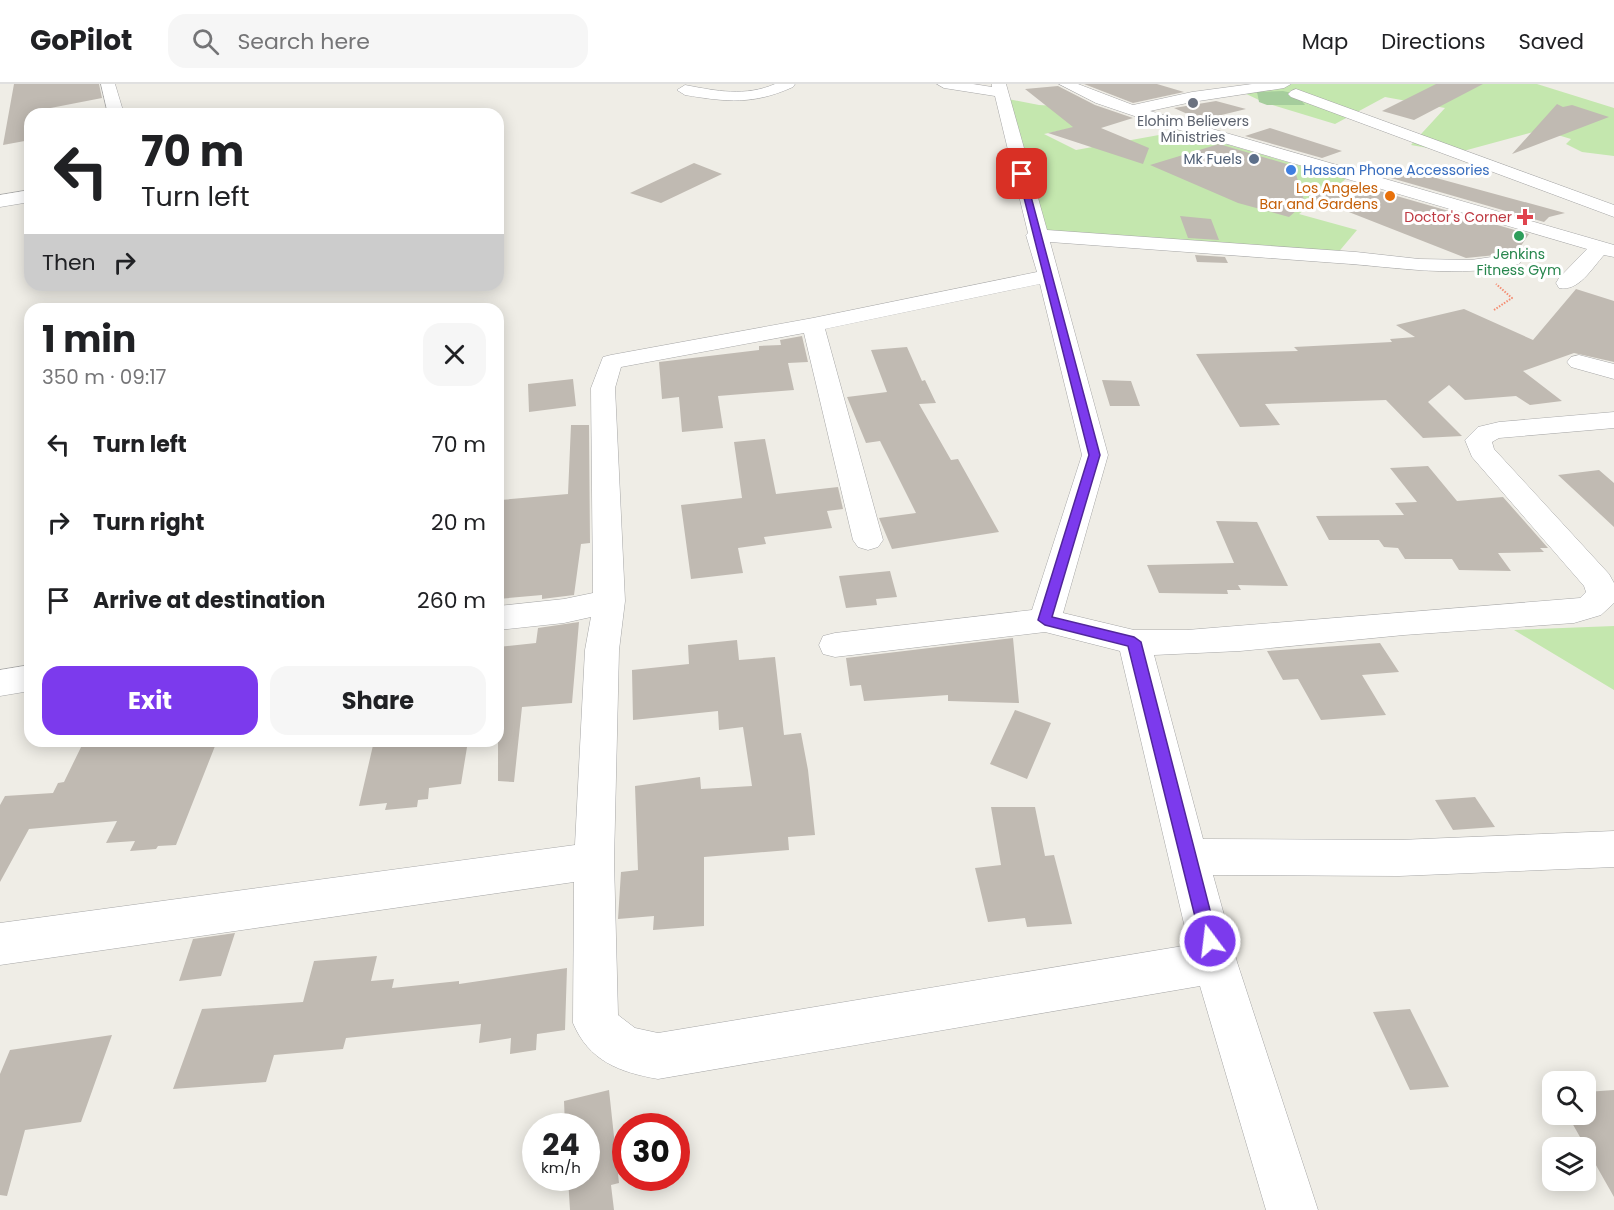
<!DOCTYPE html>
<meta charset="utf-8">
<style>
:root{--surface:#fff;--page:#f6f6f6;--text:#202124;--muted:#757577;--line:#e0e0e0;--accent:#7c3aed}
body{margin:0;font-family:Poppins,sans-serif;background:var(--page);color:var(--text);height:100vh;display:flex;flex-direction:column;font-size:22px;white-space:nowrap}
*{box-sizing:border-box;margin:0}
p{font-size:20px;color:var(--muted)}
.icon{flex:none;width:33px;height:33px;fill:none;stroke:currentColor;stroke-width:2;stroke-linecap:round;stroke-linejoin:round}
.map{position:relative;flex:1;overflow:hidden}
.panel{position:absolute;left:24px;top:219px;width:480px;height:444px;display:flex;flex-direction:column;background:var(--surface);border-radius:18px;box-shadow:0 3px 15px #0003}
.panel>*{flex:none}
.banner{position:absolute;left:24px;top:24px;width:480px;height:183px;border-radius:18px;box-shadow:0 3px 15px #0003;background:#fff;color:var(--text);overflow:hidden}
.controls{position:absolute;left:1542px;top:987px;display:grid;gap:12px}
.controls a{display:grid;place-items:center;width:54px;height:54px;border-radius:12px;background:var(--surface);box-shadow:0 3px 15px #0003;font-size:30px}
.speed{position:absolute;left:522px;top:1029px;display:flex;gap:12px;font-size:30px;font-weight:700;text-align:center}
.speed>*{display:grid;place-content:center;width:78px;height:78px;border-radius:50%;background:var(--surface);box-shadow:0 3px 15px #0003;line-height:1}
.speed small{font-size:15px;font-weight:400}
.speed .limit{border:9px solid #d22;background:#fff;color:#111}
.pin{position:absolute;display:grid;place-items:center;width:51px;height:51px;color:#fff;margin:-26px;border-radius:12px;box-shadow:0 3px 9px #0006}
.me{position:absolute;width:66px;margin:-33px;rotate:345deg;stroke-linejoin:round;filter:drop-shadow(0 0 4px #0008)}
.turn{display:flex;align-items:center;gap:21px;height:126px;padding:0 18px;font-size:27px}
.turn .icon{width:78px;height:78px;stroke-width:2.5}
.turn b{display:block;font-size:42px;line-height:51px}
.then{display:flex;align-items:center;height:57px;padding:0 18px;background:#0003;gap:12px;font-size:22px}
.round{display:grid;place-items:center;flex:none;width:63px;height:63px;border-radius:18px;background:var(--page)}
.summary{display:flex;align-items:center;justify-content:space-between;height:102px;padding:0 18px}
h1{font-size:36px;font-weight:700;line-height:45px}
.primary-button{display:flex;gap:12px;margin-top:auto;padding:12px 18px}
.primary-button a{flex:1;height:69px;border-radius:18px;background:var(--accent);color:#fff;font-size:24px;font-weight:700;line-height:69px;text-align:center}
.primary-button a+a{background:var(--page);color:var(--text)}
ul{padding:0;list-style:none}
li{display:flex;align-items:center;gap:18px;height:78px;padding:0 18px}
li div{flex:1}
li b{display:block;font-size:22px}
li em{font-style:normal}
header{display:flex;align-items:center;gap:36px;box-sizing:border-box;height:84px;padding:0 30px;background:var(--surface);border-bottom:2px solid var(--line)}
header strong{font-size:28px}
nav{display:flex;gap:33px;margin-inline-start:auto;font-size:21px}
.search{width:420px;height:54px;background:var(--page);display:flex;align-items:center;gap:15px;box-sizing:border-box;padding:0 21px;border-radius:18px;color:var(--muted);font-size:22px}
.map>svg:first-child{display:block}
</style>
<header>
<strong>GoPilot</strong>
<div class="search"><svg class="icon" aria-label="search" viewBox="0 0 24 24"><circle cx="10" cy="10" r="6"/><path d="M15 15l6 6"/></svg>Search here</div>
<nav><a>Map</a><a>Directions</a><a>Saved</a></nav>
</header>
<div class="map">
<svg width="1614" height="1126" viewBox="0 0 1614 1126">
<rect width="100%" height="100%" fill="#efede6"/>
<path fill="#c4e7ae" d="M1277 0H1537L1614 24V72L1582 68 1566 60 1571 55 1541 46 1456 69 1411 61 1445 24 1385 13 1335 40 1269 20 1304 21 1258 8 1259 16 1242 8Z
M998 13 1039 21 1057 22 1090 40 1044 50 1076 66 1181 47 1346 95 1299 130 1357 146 1336 171 1032 148Z
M1614 542V606L1514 546Z"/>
<path fill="#a5cd9c" d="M1283 7 1296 10 1305 21H1267L1259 18 1257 8Z"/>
<path fill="#c0bab2" d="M14 0H99L102 14 30 28V56L3 61Z
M1084 0H1157L1184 8 1133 19Z
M1436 0H1483L1414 36 1382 27Z
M1058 2 1095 21 1133 34 1101 44 1149 64 1143 80 1048 49 1073 43 1025 5Z
M1216 17 1246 25 1201 36 1174 24Z
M1557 20 1563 23 1572 21 1609 33 1512 70Z
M1270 44 1342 67 1322 74 1245 52Z
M1219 60 1297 83 1294 84 1305 119 1289 133 1238 119 1150 81Z
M694 79 722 90 661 119 630 109Z
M1407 86 1565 129 1549 133 1544 138 1384 92Z
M1355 100 1529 150 1516 169 1466 174 1308 112Z
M1180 132 1211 135 1219 156 1188 154Z
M1195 171 1225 173 1228 179 1197 178Z
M1576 205 1614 217V278L1574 269 1523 287 1562 317 1530 321 1516 312 1465 316 1449 301 1428 318 1462 352 1423 354 1386 316 1265 320 1280 341 1240 343 1196 270 1298 267 1294 263 1392 258 1390 255 1415 253 1396 241 1464 225 1533 256Z
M802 252 808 278 788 279 794 306 718 312 723 344 682 348 679 313 662 315 659 278 759 266V262L781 261 780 256Z
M907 263 922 297 925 296 936 319 919 320 951 376 958 375 999 448 892 465 879 434 916 429 880 357 866 359 847 313 887 308 871 266Z
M573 295 576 322 529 328 528 300Z
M1102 296 1131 297 1140 322H1110Z
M571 341H589L590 459 581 460 574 511 542 515V511L498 515 504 451H498L501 416 568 410Z
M765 355 776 410 838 403 843 425 827 427 832 444 764 453 766 460 738 464 743 489 691 495 681 421 742 414 734 358Z
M1428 382 1457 417 1503 413 1548 464H1540L1544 468 1498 469 1511 487 1459 486 1452 475H1405L1398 464 1384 463 1379 456H1329L1316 432 1404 431 1395 419 1417 418 1390 384Z
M1599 386 1614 399V443L1558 391Z
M1216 437 1257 438 1288 502 1238 501 1241 506H1227L1228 510 1159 509 1147 481 1234 479Z
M890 487 897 513 876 515 877 521 846 524 839 492Z
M579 538 572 619 522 623 514 698 498 697V563L536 559 538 544Z
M1013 554 1019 619 948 617V611L864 617 861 601 850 602 846 574Z
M737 556 739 576 775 573 784 651 801 649 808 686 815 751 788 753 789 766 704 773V842L653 846 654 832 618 835 621 788 638 786 635 702 700 693 701 705 752 702 743 643 719 646 718 627 633 636 632 586 689 580 688 561Z
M1380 559 1399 588 1362 591 1386 631 1321 636 1298 595 1283 596 1267 567Z
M1015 626 1051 639 1027 695 990 680Z
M84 657H217L176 761 158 762 156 765 130 767 135 757 106 759 117 737 29 745 0 798V721L5 712 53 709 58 699 64 698Z
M374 657H468L461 700 429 704 428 715 418 716 417 723 385 726 387 719 359 722Z
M1475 713 1495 743 1453 746 1435 716Z
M991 723H1035L1045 772 1054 771 1072 840 1027 843 1025 834 988 838 975 784 1001 781Z
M235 849 221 892 179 897 193 855Z
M377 872 371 897 394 895 392 904 459 897V900L567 884 565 946 537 950 536 966 510 970 511 954 479 959 481 940 346 954 343 965 274 971 266 998 173 1005 202 925 303 918 314 877Z
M1410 925 1449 1003 1410 1006 1373 928Z
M112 951 81 1038 25 1046 7 1112 0 1111V990L10 966Z
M609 1006 619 1099 611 1101 614 1126H570L568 1094H586V1042H565L564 1017Z
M1614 1006V1113L1567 1030H1586V1008Z"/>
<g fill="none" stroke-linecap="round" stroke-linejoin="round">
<g stroke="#a6a6a6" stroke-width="1">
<path id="minor" d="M101 0H115L124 30H108Z
M775 0H795L793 3C753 21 727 18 685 11L677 6 685 1C717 7 745 13 775 0Z
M937 0H973L992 3V0H1006L1047 146 1356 168 1419 175 1471 176 1512 170 1519 172 1522 176 1519 180C1459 195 1398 183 1337 179 1242 172 1146 165 1050 158L1108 371 1063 529 1134 546H1187L1580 514 1586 508 1584 502 1472 373 1465 356 1478 343 1499 338 1614 328V344L1499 354 1492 358 1494 365 1609 490 1614 499V519L1601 531 1574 539 1404 551 1240 567 1154 571 1203 755 1399 756 1614 747V783L1399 792 1213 791 1237 878 1318 1126H1266L1200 902 658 995C619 988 589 977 573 939L574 798 0 881V839L575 761 585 566 591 533 564 539 498 546V522L564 515 593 509 591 304 603 273 611 271 813 234 1037 188 1026 151 1028 149 995 12 944 4ZM1040 200 1082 371 1032 526 835 549 823 552 819 561 823 570 835 573 1045 548 1120 567 1189 861 658 949 635 944 618 931 614 777 619 566 625 517 615 304 621 283 804 249 853 456 858 463 868 466 878 463 883 456 825 245Z
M1059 0H1078L1133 21 1192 8 1252 0H1291L1284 4 1192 18 1150 27 1614 161V173L1604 171C1592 184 1579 208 1559 204L1556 199 1559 194 1587 165 1152 38 1096 19Z
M1296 5 1614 121V133L1291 13 1288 10 1291 7Z
M30 106V118L0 123V111Z
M1579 271 1614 280V295L1571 283 1567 278 1571 273Z
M30 581V607L0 612V586Z"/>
</g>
<path stroke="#f48d72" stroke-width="2" stroke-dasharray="1.5 1.5" stroke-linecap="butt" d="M1494 226 1512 214 1496 200"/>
<use href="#minor" fill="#fff" fill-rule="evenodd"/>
</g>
<path fill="#7c3aed" stroke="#51269a" stroke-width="1.5" d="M1022 88 1025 90 1100 371 1052 533 1134 553 1141 558 1218 857 1216 863 1210 865 1203 863 1201 857 1128 562 1045 541 1038 536 1089 371 1018 90Z"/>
<circle fill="#6b7280" stroke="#fff" stroke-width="2" cx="1193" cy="19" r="6"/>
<circle fill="#5c6f8a" stroke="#fff" stroke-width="2" cx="1254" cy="75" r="6"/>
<circle fill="#3f7fe0" stroke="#fff" stroke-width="2" cx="1291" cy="86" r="6"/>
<circle fill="#e8710a" stroke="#fff" stroke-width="2" cx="1390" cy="112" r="6"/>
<path fill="#e0444e" stroke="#fff" stroke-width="2" d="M1522 124h6v6h6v6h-6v6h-6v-6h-6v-6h6z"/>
<circle fill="#2e9e5b" stroke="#fff" stroke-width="2" cx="1519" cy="152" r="6"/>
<g text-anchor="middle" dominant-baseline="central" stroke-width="6" stroke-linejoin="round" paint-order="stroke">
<g font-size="14" fill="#5b616d" stroke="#fff">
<text x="1193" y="37">Elohim Believers<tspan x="1193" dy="16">Ministries</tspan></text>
</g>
<g font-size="14" fill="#4e5e75" stroke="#fff" text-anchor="end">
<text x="1242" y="75">Mk Fuels</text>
</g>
<g font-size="14" fill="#366cbe" stroke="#fff" text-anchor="start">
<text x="1303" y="86">Hassan Phone Accessories</text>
</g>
<g font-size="14" fill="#c56008" stroke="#fff" text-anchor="end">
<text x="1378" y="104">Los Angeles<tspan x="1378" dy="16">Bar and Gardens</tspan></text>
</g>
<g font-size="14" fill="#be3a42" stroke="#fff" text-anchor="end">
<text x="1512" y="133">Doctor's Corner</text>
</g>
<g font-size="14" fill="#27864d" stroke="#fff">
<text x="1519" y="170">Jenkins<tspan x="1519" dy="16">Fitness Gym</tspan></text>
</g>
</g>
</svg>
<div class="controls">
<a><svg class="icon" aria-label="search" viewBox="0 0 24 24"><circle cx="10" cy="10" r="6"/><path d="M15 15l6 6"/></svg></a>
<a><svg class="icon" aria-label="layers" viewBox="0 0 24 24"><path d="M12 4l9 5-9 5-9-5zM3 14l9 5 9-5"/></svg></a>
</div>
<div class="speed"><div>24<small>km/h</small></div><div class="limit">30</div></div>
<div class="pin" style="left:1022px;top:90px;background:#d93025"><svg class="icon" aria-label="arrive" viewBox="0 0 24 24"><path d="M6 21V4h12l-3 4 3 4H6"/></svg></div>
<svg class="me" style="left:1210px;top:857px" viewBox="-20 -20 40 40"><circle r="17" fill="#7c3aed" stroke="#fff" stroke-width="3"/><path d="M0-11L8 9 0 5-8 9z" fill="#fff"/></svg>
<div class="banner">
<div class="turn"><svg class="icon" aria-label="left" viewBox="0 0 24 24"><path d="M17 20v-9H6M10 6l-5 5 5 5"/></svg><div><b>70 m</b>Turn left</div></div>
<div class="then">Then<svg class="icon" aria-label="right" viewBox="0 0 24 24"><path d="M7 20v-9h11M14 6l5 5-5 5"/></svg></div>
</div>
<section class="panel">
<div class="summary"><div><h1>1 min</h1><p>350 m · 09:17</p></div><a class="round"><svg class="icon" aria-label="close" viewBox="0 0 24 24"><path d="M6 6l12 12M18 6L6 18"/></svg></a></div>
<ul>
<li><svg class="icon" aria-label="left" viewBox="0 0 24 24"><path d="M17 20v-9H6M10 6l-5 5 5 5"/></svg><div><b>Turn left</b></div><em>70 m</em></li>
<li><svg class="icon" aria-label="right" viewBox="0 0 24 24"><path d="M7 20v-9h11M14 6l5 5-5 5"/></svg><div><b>Turn right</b></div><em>20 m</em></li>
<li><svg class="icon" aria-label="arrive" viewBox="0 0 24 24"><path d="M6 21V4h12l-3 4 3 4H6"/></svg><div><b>Arrive at destination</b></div><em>260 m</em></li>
</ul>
<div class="primary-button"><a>Exit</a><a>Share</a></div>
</section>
</div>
